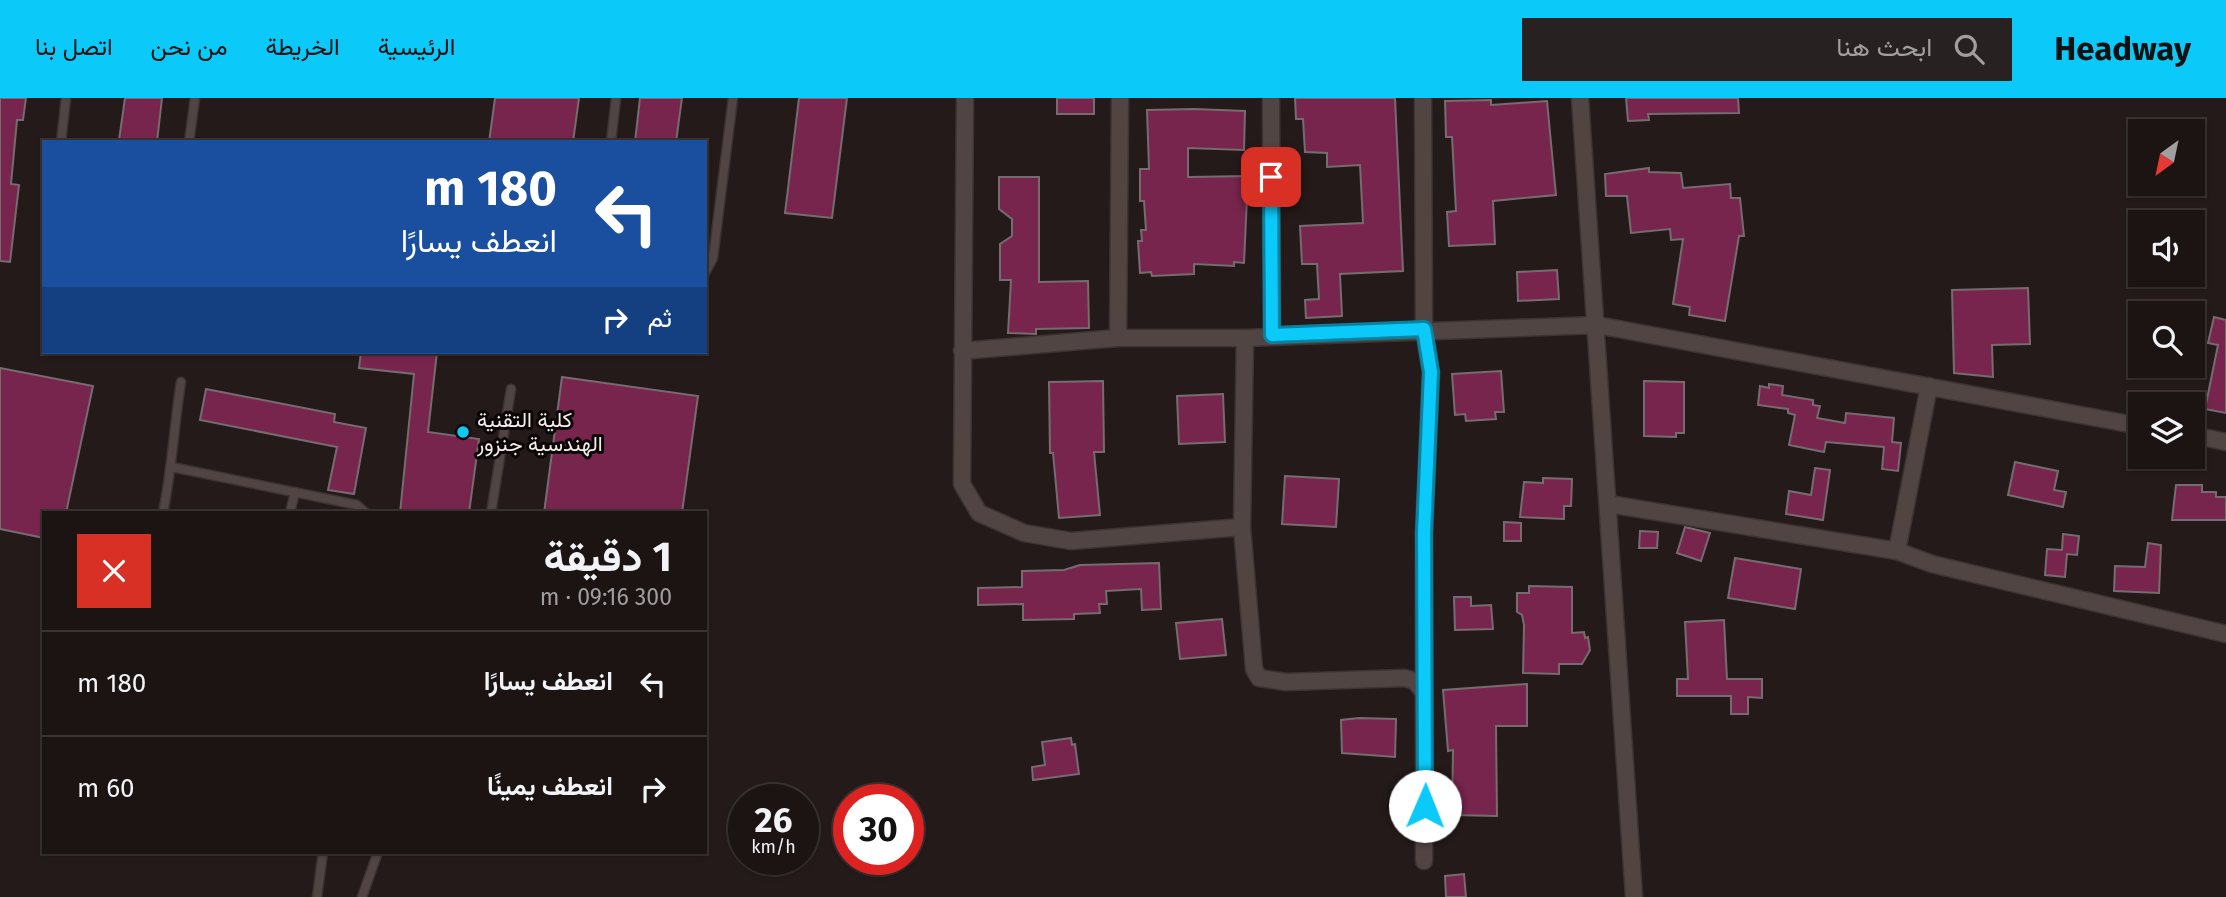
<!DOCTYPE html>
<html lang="ar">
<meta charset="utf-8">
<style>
:root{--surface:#1b1413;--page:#282121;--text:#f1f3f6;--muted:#a09ea0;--line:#393333;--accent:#0bcafa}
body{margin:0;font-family:"Fira Sans",Vazirmatn,sans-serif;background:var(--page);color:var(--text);direction:rtl;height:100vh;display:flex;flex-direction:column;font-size:26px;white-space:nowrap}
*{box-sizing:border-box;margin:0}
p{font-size:23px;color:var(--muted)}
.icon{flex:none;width:38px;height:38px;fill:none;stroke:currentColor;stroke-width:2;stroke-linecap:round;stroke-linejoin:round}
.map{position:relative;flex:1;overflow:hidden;direction:ltr}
.drawer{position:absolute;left:42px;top:413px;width:665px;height:343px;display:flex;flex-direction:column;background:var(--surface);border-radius:0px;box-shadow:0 2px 5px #0004,0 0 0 2px var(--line);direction:rtl}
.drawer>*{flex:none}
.hud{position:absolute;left:42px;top:42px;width:665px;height:214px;border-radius:0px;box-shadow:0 2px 5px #0004,0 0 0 2px var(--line);direction:rtl;background:#1a4fa0;color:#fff;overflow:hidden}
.needle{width:46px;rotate:213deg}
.controls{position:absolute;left:2128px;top:21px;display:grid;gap:14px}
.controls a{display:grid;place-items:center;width:77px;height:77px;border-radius:0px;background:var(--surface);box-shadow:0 2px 5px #0004,0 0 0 2px var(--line);font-size:35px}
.speed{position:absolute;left:728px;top:686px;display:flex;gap:14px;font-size:35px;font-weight:700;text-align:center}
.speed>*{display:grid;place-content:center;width:91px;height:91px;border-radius:50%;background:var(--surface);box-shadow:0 2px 5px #0004,0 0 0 2px var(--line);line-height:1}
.speed small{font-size:18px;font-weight:400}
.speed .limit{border:10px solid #d22;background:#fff;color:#111}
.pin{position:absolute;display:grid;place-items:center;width:60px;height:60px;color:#fff;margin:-30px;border-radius:14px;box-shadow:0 4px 10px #0006}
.me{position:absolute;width:77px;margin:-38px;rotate:1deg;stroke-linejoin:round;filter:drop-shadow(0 0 5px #0008)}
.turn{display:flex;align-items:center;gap:24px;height:147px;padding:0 35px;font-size:32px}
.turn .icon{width:91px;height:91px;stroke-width:2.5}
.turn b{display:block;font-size:49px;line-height:60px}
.then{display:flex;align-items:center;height:66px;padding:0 35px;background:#0003;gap:14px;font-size:26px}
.round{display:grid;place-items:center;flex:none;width:74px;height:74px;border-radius:0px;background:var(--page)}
.overview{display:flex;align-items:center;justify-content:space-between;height:119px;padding:0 35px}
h1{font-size:42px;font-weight:700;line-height:52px}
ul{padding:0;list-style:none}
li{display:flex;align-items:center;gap:21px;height:105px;padding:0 35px;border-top:2px solid var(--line)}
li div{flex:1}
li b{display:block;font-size:26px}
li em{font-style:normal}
header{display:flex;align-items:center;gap:42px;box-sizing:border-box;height:98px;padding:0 35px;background:var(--accent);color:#111}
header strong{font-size:33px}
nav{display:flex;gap:38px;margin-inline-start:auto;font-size:24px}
.search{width:490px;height:63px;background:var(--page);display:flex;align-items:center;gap:18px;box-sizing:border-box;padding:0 24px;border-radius:0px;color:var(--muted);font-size:26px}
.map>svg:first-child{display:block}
</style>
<header>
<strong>Headway</strong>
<div class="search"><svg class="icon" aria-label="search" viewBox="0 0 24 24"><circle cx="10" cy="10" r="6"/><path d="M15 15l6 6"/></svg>ابحث هنا</div>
<nav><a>الرئيسية</a><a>الخريطة</a><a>من نحن</a><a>اتصل بنا</a></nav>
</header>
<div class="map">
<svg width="2226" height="799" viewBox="0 0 2226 799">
<rect width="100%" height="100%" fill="#241a19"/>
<path fill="#78254e" stroke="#766b6f" stroke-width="2" d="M0 0H26L23 22H17L11 86 19 87 10 164 0 163Z
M125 0H162L157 44 119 42Z
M495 0H579L573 44H489Z
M640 0H682L676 44H635Z
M799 0H847L832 120 785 115Z
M1057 0H1094V16H1057Z
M1295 0H1395L1403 173 1340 176 1342 218 1306 220 1305 202 1319 201 1317 166H1302L1300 128 1363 125 1360 67 1327 69V55L1305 54 1303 21H1296Z
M1626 0H1738L1739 15 1648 16 1649 22 1628 23Z
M1491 2V7L1547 3 1556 97 1493 103 1495 146 1449 148 1447 114 1456 113 1452 39H1446L1445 3Z
M1194 11 1245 13 1244 52 1188 50V79L1248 78 1244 165 1234 164V168L1194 166V176L1152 178 1151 174 1140 175 1138 143H1142L1141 132H1146L1144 103H1140V71H1149L1147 12Z
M1649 70V74L1681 75 1683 90 1730 86 1731 100H1740L1744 138H1739L1725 223 1689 217 1690 209 1673 206 1683 141 1671 142 1670 131 1631 135 1627 98H1606L1605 76Z
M999 79H1039V184L1088 183 1089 230 1036 231V236L1008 235 1011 182H1000V146L1012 138V121L999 111Z
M1557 172 1559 201 1518 203 1517 174Z
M2028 190 2030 246 1992 247 1993 279 1954 275 1952 192Z
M2214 219 2226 222V315L2205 311 2218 247 2208 245Z
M361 254H437L428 334 479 341 469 415H400L414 276 359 270Z
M0 270 93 288 66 415H44V440L0 431Z
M1501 273 1504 314H1495L1496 321 1466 323 1465 316 1455 317 1452 276Z
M562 279 698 298 682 415H544Z
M1103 283 1104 354H1094L1100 417 1059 420 1053 355H1050L1049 284Z
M1644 283 1684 284V335H1676V339L1644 338Z
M1769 286 1783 288 1782 297 1813 302V307L1820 308 1817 320 1845 325 1846 315 1894 320 1892 344 1901 345 1898 373 1882 371 1884 349 1826 344 1824 354 1789 347 1795 317 1788 315V311L1758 307 1760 288 1769 290Z
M206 291 335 316 334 324 366 330 354 396 328 392 337 349 200 322Z
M1223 296 1225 344 1179 346 1177 298Z
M2015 364 2058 373 2054 392 2066 394 2063 409 2008 397Z
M1815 370 1830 372 1823 422 1786 416 1789 393 1811 397Z
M1285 378 1339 381 1336 429 1282 426Z
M1543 380 1572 381 1571 408H1564V421L1520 419 1524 384 1543 385Z
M2176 387H2202V394H2216V399H2226V422H2172Z
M1504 424 1521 425V443H1504Z
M1685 429 1710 435 1701 463 1677 455Z
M1640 433 1658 434 1657 450H1639Z
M2063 436 2079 438 2077 457 2067 456 2065 479 2045 477 2047 451 2062 452Z
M2148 445 2161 447 2159 495 2114 493 2115 468 2145 469Z
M1735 460 1801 471 1795 511 1728 500Z
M1159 465 1161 511 1142 512 1141 491 1106 493 1107 506H1099L1100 515 1074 516V521L1023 522V506L978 507V490L1022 489V473L1064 472 1080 467Z
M1529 488 1572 489V535L1584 534 1585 540 1588 539 1590 552 1582 566H1559V576L1523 575 1524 527 1522 517 1517 514V495H1529Z
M1454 499H1471V508L1491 507 1493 531 1455 532Z
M1222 521 1226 557 1180 561 1176 525Z
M1724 522 1727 581H1762V600L1748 599V616H1731V598H1677V581H1688L1685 524Z
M1527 586V628H1496L1497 718 1452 717 1453 652 1448 653 1443 592Z
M1359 620 1396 621 1395 659 1342 655 1341 622Z
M1071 640 1072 647 1075 646 1079 676 1033 682 1032 669 1045 667 1042 644Z
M1464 776 1466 799H1446L1445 778Z"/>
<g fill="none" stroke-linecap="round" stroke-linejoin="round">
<g stroke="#3b3433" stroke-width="11">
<path id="lane" d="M61 44 66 0
M189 44 195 0
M611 44 616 0
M705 175 713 160 733 0
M172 369 357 407 366 415
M163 415C172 371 174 328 181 284
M290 415 295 394
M491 415 511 291
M317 799 323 754
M362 799 378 754"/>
</g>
<g stroke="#3b3433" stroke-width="19">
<path id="street" d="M965 0 962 386 979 415 1024 435 1071 443 1242 429 1254 571 1259 580 1286 584 1405 580 1415 583 1424 595V763
M1120 0 1118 240H1245L1597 227 2140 328
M1271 0 1272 237
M1423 0 1424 231 1431 274 1424 435V595
M1580 0 1634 799
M962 253 1118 240
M1929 288 1897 453 1932 466 2226 536
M2193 337 2226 344
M1609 406 1897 453
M1242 429 1245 240"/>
</g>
<use href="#lane" stroke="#514544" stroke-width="8"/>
<use href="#street" stroke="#514544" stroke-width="16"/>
</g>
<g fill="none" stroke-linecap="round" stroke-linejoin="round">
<g stroke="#0783a2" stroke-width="18">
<path id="route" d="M1271 79 1272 237 1424 231 1431 274 1424 435 1425 708"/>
</g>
<use href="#route" stroke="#0bcafa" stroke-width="12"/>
</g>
<circle fill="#0bcafa" stroke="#0a0706" stroke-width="2.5" cx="463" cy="334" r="7"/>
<g text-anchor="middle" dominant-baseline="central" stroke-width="6" stroke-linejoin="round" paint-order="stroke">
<g font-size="21" fill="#f4edec" stroke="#0a0706" text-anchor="start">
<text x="477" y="322">كلية التقنية<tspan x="477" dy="24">الهندسية جنزور</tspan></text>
</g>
</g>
</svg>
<div class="controls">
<a><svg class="needle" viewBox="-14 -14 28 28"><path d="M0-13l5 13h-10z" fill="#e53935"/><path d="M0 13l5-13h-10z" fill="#a09ea0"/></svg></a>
<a><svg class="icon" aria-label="sound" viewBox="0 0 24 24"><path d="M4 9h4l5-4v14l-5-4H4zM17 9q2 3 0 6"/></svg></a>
<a><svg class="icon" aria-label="search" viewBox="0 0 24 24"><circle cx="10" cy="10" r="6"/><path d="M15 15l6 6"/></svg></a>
<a><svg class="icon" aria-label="layers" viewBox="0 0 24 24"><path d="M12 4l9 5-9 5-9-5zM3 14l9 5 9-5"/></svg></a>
</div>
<div class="speed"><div>26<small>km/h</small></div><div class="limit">30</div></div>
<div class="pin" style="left:1271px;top:79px;background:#d93025"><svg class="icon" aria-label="arrive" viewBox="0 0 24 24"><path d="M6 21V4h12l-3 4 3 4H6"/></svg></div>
<svg class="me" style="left:1425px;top:708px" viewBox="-20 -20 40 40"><circle r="19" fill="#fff"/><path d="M0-13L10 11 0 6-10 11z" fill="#0bcafa"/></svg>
<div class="hud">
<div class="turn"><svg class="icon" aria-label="left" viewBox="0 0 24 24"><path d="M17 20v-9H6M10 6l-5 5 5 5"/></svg><div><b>180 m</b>انعطف يسارًا</div></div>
<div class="then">ثم<svg class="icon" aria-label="right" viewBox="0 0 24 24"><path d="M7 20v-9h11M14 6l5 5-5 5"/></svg></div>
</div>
<section class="drawer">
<div class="overview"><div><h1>1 دقيقة</h1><p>300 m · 09:16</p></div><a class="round" style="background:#d93025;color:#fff"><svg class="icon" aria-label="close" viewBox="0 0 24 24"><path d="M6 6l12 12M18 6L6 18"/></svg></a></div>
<ul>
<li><svg class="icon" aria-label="left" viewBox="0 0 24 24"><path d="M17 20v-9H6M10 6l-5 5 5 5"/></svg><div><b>انعطف يسارًا</b></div><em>180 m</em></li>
<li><svg class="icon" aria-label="right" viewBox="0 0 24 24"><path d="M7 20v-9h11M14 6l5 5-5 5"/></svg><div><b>انعطف يمينًا</b></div><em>60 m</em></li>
</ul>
</section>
</div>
